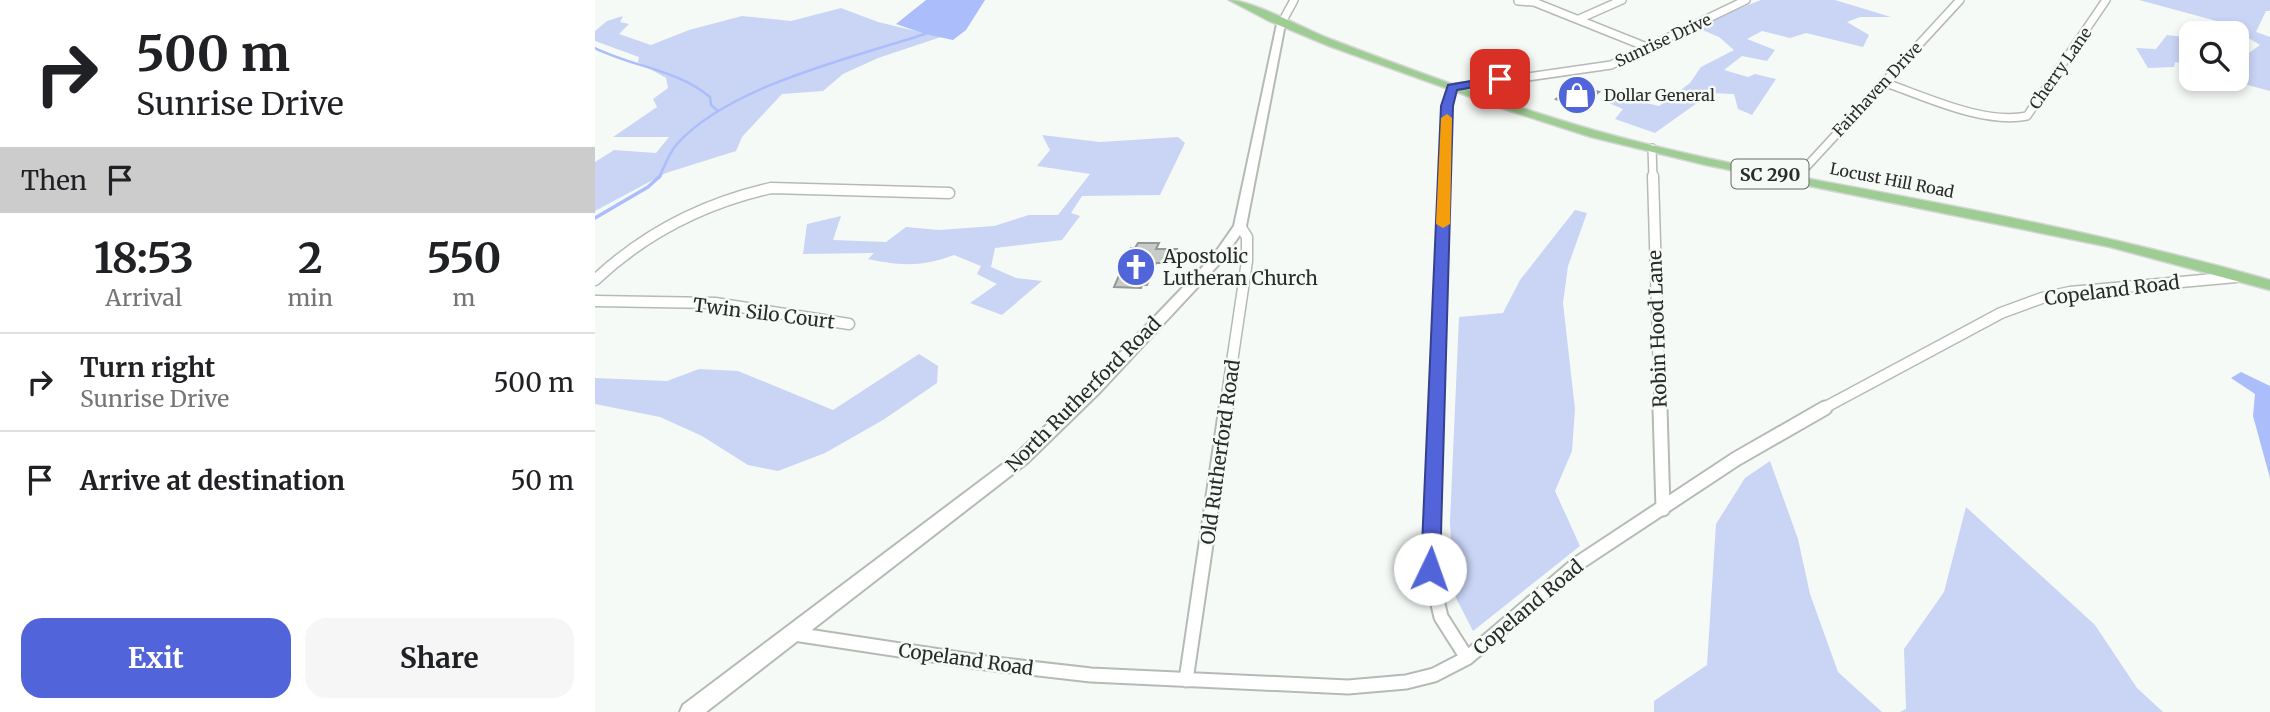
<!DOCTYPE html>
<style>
:root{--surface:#fff;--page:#f6f6f6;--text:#202124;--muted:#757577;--line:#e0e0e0;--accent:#5264da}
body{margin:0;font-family:Merriweather,serif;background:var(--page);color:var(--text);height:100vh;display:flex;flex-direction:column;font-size:26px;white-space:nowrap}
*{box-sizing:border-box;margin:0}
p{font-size:23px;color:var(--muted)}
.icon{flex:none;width:38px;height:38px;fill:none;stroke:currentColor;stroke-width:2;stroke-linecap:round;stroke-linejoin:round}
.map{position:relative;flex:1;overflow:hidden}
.panel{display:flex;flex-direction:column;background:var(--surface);width:595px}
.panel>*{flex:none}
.hud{background:#fff;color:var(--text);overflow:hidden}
.controls{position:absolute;left:1584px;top:21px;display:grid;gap:14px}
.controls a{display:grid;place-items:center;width:70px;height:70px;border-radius:14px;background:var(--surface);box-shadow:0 4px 10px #0003;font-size:35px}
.pin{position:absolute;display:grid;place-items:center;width:60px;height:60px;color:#fff;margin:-30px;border-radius:14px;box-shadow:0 4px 10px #0006}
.me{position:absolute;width:77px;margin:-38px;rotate:3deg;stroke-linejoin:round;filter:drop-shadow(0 0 5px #0008)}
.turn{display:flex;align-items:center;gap:24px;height:147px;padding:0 21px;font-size:32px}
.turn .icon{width:91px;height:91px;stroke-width:2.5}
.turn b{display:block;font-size:49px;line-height:60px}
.then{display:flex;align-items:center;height:66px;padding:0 21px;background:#0003;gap:14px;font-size:26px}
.eta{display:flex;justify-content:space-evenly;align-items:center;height:119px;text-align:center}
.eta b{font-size:42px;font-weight:700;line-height:49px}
.primary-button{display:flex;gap:14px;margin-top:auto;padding:14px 21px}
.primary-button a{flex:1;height:80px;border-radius:21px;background:var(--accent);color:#fff;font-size:28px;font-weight:700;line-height:80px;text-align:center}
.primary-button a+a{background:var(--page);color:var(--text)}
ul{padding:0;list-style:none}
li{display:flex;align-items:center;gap:21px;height:98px;padding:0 21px;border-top:2px solid var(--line)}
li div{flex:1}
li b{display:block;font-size:26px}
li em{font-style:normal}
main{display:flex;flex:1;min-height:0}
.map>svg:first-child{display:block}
</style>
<main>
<section class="panel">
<div class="hud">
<div class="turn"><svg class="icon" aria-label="right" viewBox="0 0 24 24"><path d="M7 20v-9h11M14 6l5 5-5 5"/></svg><div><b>500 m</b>Sunrise Drive</div></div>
<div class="then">Then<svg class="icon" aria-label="arrive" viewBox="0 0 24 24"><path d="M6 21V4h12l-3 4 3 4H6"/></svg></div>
</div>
<div class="eta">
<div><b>18:53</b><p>Arrival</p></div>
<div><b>2</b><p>min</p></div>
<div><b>550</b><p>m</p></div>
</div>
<ul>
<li><svg class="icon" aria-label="right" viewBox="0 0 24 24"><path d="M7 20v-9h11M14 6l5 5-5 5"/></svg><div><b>Turn right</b><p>Sunrise Drive</p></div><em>500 m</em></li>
<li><svg class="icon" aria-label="arrive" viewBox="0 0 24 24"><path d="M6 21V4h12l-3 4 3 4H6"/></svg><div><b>Arrive at destination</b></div><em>50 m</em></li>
</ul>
<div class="primary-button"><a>Exit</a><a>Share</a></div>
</section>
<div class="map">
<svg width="1675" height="712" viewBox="0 0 1675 712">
<rect width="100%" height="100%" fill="#f6faf6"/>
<path fill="#cad4f5" d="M1166 0H1240L1296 17H1265L1252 22 1274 35 1268 47 1211 33 1195 38 1167 31 1152 39 1180 50 1172 61 1147 56 1129 70 1153 77 1160 74 1181 79 1157 115 1143 109 1139 94 1116 93 1060 133 1020 119 1028 109 1011 102 1021 96 1064 106 1095 83 1106 67 1139 50 1124 37 1105 29 1128 15Z
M1544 0H1675V11H1671L1661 32 1675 37V91L1630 79H1642V49L1654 53 1665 45 1629 23Z
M246 8 283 22 346 37 283 58 248 74 228 91 187 94 147 137 141 151 71 173 0 211V162L19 150 61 153 74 137H18L62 107 58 99 73 88 71 78 43 62 44 57 0 41V31L12 21 28 16 25 22 34 24 24 34 56 45 94 30 147 16 196 21Z
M1572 35 1596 38V65L1580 62 1579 67 1553 68 1541 48 1561 49Z
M447 135 505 142 583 137 590 143 565 195 487 196 476 213 485 216 467 240 400 248 396 267 421 278 447 281 407 315 375 303 402 284 382 274 386 266 359 255C327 267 306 266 273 259L279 253 208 254 212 224 246 216 238 240 291 242 311 227 344 230 399 226 434 215H463L495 174 442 166 455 150Z
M980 210 992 213 973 266 968 303 980 409 977 451 960 491 985 546 878 631 859 594 855 522 864 317 908 313 925 280Z
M324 354 343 366 342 383 288 420 230 453 183 471 153 465 107 436 65 417 0 404V378L72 381 104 369 143 371 238 410Z
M1175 461 1203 539 1215 594 1243 672 1287 712H1059V701L1112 665 1121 524 1150 478Z
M1371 507 1500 625 1542 688 1568 712H1305L1311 709 1309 649 1349 592Z"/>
<path fill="#acbdfb" d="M331 0H390L371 30 358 40 330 34 301 24Z
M1646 372 1675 386V478L1658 416 1660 394 1636 378Z"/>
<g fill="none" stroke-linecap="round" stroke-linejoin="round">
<path stroke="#acbdfb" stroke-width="2.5" d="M0 48C38 67 81 69 115 97L116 105 123 111
M64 178C69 167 74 153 82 144 134 86 256 58 330 34"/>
<path stroke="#acbdfb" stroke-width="3.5" d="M0 218 53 187 65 176"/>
</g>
<path fill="#c8cbc7" stroke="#959894" stroke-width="2" d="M979 84 1004 92 985 107 961 99Z
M543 243H564L561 249H582L577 263H561L552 285H547L546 288 519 287 536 248H540Z"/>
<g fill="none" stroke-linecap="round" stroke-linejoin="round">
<g stroke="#b6bab5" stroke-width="10">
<path id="street-far2" d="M923 1 939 2 1054 48
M984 19 1027 0
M686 24 699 0
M1288 82C1329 96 1388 125 1432 116L1511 0
M1057 148 1058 178
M849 178 852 106 857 88 1016 65 1151 0
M1201 178 1365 0"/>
</g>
<g stroke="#b6bab5" stroke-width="13">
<path id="street-far1" d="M1058 176 1065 409
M1200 179 1203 176
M0 280C50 233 110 203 176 188L354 193
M0 301 120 303 254 324
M630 409 652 261V237L645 226
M841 409 849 176
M1227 409 1406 313 1447 298 1475 292 1641 277"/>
</g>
<g stroke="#b6bab5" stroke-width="17">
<path id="street" d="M841 408 835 570 846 617 872 658
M1065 408 1068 509
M199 634 391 663 496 675 753 687 811 682 839 675 872 658 982 564 1141 459 1230 408
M591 680 631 408"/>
</g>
<g stroke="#b6bab5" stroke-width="4">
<path id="secondary" d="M686 21 690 24 651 226 626 262 505 392 432 463 111 712H85L88 705 420 455 495 384 618 256 639 226 682 24Z"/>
</g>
<g stroke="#d4d5d4" stroke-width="3">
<path id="primary" d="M634 0C656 0 710 29 735 39 822 72 911 105 1002 131 1116 163 1235 182 1352 205 1461 226 1569 250 1675 280V290L1515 247 1111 165 996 137 909 109 734 46 674 21Z"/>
</g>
<use href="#street-far2" stroke="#fff" stroke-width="7"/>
<use href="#street-far1" stroke="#fff" stroke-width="10"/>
<use href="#street" stroke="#fff" stroke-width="13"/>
<use href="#secondary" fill="#fff" fill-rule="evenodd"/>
<use href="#primary" fill="#9dcd92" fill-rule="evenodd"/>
</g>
<path fill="#5264da" stroke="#35418e" stroke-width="2" d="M905 76 911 79 909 82 862 90 858 106 845 569 842 575 835 578 829 575 826 569 846 106 853 85Z"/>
<path fill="#f59e0b" d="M852 114 857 118 855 224 848 228 841 224 846 118Z"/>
<defs>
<g id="shop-disc" transform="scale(2.0125)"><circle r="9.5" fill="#5264da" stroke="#f6faf6"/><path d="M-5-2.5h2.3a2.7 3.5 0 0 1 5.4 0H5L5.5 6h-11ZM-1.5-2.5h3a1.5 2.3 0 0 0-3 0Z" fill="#fff"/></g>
<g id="church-disc" transform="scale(2.0125)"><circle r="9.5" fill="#5264da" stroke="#f6faf6"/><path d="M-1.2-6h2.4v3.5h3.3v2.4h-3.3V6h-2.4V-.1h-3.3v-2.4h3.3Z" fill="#fff"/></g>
</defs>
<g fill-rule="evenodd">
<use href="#shop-disc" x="982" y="95"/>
<use href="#church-disc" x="541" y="267"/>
</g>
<g text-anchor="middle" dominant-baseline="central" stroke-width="5" stroke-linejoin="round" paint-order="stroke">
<g font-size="16" fill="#292b29" stroke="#f6faf6">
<text transform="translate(1068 40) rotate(-25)">Sunrise Drive</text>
<text transform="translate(1465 68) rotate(-55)">Cherry Lane</text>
<text transform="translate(1282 89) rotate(-47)">Fairhaven Drive</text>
<text transform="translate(1297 180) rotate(11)">Locust Hill Road</text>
</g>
<g font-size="16" fill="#292b29" stroke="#f6faf6" text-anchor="start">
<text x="1009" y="95">Dollar General</text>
</g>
<rect fill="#f6faf6" stroke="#666966" stroke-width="2" x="1136.5" y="159.5" width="77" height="29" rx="5"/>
<g font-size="18" font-weight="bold" fill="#292b29">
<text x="1175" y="174">SC 290</text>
</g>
<g font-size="19" fill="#292b29" stroke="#f6faf6" text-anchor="start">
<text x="568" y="256">Apostolic<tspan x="568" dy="22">Lutheran Church</tspan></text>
</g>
<g font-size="19" fill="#292b29" stroke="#f6faf6">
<text transform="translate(1517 290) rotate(-7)">Copeland Road</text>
<text transform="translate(169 313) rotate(7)">Twin Silo Court</text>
<text transform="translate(1062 329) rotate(-92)">Robin Hood Lane</text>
<text transform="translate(488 394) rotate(-45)">North Rutherford Road</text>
<text transform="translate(625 452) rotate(-82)">Old Rutherford Road</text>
<text transform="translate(933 607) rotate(-40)">Copeland Road</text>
<text transform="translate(371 659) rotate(8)">Copeland Road</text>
</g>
</g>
</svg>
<div class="controls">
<a><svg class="icon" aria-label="search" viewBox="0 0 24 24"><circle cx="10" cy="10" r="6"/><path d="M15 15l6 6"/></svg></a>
</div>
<div class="pin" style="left:905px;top:79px;background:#d93025"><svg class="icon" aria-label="arrive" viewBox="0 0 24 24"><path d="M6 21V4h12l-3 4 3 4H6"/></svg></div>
<svg class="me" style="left:835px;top:569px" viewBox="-20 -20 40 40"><circle r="19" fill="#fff"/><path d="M0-13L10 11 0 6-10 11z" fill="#5264da"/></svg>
</div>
</main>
